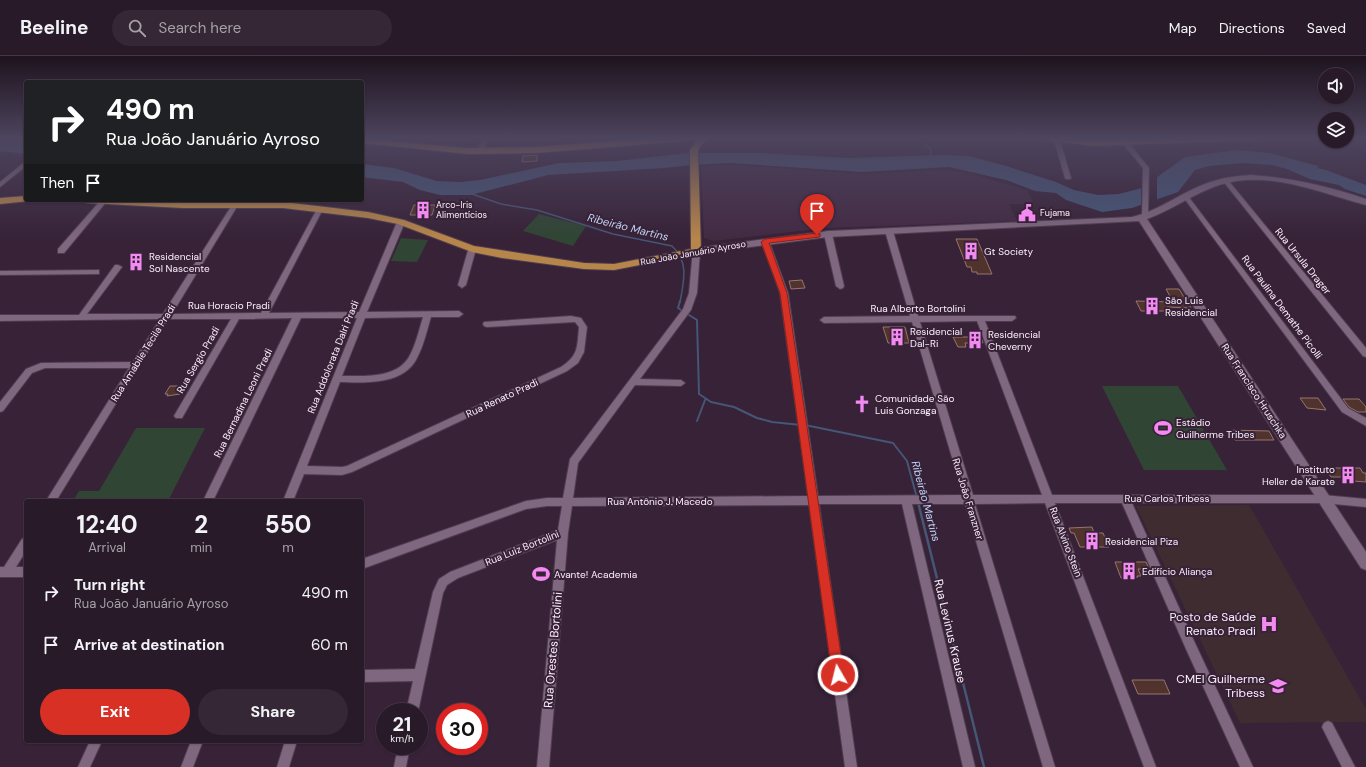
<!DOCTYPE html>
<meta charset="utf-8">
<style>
:root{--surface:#291a29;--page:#352735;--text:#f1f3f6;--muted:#a5a1a8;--line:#453846;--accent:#d93025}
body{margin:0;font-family:"DM Sans",sans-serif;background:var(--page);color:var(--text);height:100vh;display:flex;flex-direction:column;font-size:15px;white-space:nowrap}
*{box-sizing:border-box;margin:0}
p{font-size:13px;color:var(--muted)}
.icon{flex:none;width:22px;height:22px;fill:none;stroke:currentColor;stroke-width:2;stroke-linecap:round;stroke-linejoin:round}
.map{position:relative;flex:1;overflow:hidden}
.drawer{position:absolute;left:24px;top:443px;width:340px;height:244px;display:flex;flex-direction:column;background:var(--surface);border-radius:4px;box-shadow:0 1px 3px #0004,0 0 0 1px var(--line)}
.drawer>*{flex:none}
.hud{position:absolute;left:24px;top:24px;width:340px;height:122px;border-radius:4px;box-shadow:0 1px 3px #0004,0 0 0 1px var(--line);background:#202124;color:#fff;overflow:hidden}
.buttons{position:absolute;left:1318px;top:12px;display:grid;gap:8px}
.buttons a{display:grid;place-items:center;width:36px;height:36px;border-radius:50%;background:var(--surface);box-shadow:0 1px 3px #0004,0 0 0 1px var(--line);font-size:20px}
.speed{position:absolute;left:376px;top:647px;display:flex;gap:8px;font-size:20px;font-weight:700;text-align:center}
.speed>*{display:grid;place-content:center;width:52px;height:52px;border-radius:50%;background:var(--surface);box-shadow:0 1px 3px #0004,0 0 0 1px var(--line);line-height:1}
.speed small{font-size:10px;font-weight:400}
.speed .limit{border:6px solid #d22;background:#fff;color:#111}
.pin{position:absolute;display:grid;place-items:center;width:34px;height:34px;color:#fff;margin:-41px -17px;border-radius:50% 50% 50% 0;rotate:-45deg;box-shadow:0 0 4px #0007}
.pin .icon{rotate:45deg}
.me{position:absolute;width:44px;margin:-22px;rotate:352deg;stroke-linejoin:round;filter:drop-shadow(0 0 3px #0008)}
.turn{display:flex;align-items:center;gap:14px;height:84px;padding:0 16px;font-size:18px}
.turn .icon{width:52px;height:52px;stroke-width:2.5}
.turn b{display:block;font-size:28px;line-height:34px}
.then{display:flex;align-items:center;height:38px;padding:0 16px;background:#0003;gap:8px;font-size:15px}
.eta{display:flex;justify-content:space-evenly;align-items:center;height:68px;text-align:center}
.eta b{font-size:24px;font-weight:700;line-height:28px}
.action{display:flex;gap:8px;margin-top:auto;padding:8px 16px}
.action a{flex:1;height:46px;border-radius:24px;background:var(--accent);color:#fff;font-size:16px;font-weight:700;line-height:46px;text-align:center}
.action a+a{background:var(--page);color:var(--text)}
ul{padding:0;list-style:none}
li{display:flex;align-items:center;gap:12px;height:52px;padding:0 16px}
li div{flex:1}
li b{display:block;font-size:15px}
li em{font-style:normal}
header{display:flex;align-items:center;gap:24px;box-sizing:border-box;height:56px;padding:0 20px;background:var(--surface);border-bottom:1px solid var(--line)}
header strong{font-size:19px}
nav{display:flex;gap:22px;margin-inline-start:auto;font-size:14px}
.search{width:280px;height:36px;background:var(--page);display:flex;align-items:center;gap:10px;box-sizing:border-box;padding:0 14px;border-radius:22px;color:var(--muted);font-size:15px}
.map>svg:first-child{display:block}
</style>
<header>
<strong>Beeline</strong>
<div class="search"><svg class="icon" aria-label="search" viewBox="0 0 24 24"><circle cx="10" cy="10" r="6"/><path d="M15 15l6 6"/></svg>Search here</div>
<nav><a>Map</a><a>Directions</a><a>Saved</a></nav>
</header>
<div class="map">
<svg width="1366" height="711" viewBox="0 0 1366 711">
<rect width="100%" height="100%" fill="#372237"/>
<path fill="#432a43" d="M733 109 862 118 947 114 972 118 1027 134 1034 148H1009L1017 165 825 172 714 185 704 182 701 110Z"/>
<path fill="#3f2c31" d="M1249 449 1366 653V666L1240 667 1136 450Z"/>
<path fill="#304534" d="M539 158 586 170 573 190 523 175Z
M401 182 428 184 417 206 391 205Z
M1102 330H1178L1227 414H1144Z
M136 372H205L168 445H73L79 435H99Z"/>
<path fill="#455677" d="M0 82 26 84V98L0 95Z
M1236 94 1270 97 1318 110 1319 111 1317 112 1326 114 1366 129V140L1345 133 1339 129 1310 123 1287 113 1272 109 1242 107 1209 110 1195 114 1178 136 1132 152 1102 156 1066 144 1056 137 1035 135 1006 124 949 111 862 116 730 107 692 109 664 112 548 119 471 139H440L420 134 403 126 362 121V108L394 112 437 125 460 126 480 124 559 107 616 105 688 97H761L848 102 943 99 969 100 1006 110 1056 126 1074 134 1098 139 1119 138 1142 132 1185 101Z"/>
<path fill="#372237" d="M1157 119V145L1141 151V130Z"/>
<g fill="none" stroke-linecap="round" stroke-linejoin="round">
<path stroke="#455677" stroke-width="1.5" d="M923 82 922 86 931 94 930 102
M472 138 501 148 537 154 613 178 672 190C689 206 684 225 680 246"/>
<path stroke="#455677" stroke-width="2" d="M680 245 678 252 697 264 699 338 711 346 734 351 757 362 772 366 801 369
M697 365 705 344
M805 369 893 387 907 405 917 442
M918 446 919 451"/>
<path stroke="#455677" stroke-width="2.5" d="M919 450 984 711"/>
</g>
<path fill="#51332e" stroke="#98746e" d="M537 99V105L522 106 523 100Z
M414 149H435L432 159H410Z
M956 183H977L992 218H977V216H972L971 211H967Z
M802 224 805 232 791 233 789 225Z
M1166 233H1179L1191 252 1167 251 1169 255H1141L1136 245 1173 246Z
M883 271H905L909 287H888Z
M953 281H981L983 287H965L966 291H958Z
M170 330H184L180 338 167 340 168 338H165Z
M1300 342H1318L1326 354 1307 352Z
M1343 343H1359L1366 351V356H1358L1349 351Z
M1229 374 1269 375 1274 384H1235Z
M1325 412H1360L1363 417H1366V426L1353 425 1350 421H1331Z
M1092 471 1094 477H1103L1109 491H1080L1074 477H1071L1069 472Z
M1115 506H1146L1149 513H1138L1141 520H1137L1138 521 1121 522Z
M1132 624H1164L1170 638H1138Z"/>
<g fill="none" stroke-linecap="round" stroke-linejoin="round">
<g stroke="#4f3d4f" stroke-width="2">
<path id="street" d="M482 82H488L484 95 481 97 478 95Z
M1118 82H1125L1149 112 1148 161H1144L1142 160 1143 112Z
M1055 83 1060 84 1071 122 1070 123H1066L1065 122 1054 84Z
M26 105V110L0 131V126Z
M1225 122 1227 123 1366 292V301L1363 300 1223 125 1222 124Z
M1186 139 1188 140 1348 352 1366 362V370L1342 356 1184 142 1183 141Z
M101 144 107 145 64 197H58V193Z
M235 147 238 149 172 258 261 257 317 153 320 151 323 153 269 257 359 256 397 166 401 164 405 166 367 256 459 255 463 258 459 261H431C427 274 424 289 417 302 404 329 365 327 340 326L307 410 342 411 347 410 561 311C579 299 577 291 579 271L575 266 487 271 484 270 483 268 484 266 571 260 581 262 587 271 584 296 578 307 567 315 352 416 342 419 304 418 293 445H283L357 262H301L213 445H203L292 262 239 263 182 362H176L174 360 231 263H168L56 445H46L129 312H45L32 317 3 355 0 356V346L26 313 41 307 133 306 160 263 0 265V259H79L115 209H118L122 211 87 258H163L232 149ZM423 261C419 274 416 288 410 299 398 323 364 320 342 320L365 262Z
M886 173H892L893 175 918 260H1015L1016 262 1012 265H985L1052 439H1323L1366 443V451L1323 447H1132L1194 585 1253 711H1240L1186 593 1122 447H1055L1156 711H1144L1045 447 975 448 1055 711H1043L965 448H912L975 711H963L902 448H819L857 711H845L809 449 572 450 568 477 549 711H537L557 484 458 522 447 529 443 537 418 656H406L413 625 362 626V614L415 613 433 536 439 523 450 516 558 474 562 450H547L526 453 362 513V503L526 445 547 442H563L570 403 683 253 689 237 693 193H696L700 195 697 237 691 254 640 323 681 324 685 327 681 330 635 329 578 407 573 442 808 440 780 237 761 185 765 183 769 185 788 237 818 440 963 439 912 266 824 267 820 264 824 261 910 260 885 175ZM977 265 1042 439H973L920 266Z
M825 176H831L832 178 844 230 843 232 840 233 836 230 824 178Z
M469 191H475L476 193 466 229 462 232 458 229Z
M96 214H99V218L0 219V215Z
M26 481V495L16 511H26V521H0V511H4L22 483Z
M1328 665 1332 667 1355 711H1342L1322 671 1324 667Z
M90 685H102L90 711H78Z
M191 685H203L193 711H181Z
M285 685H297L289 711H277Z
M398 690H410L406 711H394Z"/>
</g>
<g stroke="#4f3d4f" stroke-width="2">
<path id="secondary" d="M1251 119C1291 122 1328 130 1366 143V149C1320 137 1268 113 1219 129 1194 137 1172 154 1147 163L1366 496V514L1361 512 1139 165 828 181 696 198 691 195 696 192 828 175 1132 161C1162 154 1185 133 1214 125 1226 121 1238 120 1251 119Z"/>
</g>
<g stroke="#4f3d4f" stroke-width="2">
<path id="primary" d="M656 82H709L701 89 698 94 701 195 696 198 614 214 584 213 502 202 472 196 398 168 368 162 283 152H183L87 147 82 144 283 146 368 156 404 164 474 190 584 207 614 208 691 193 690 94 697 84 536 97 468 98 362 87V83L468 92 536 91Z
M1039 82 1093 84 1266 82 1262 84 1093 90 1043 84Z
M26 140V144L29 145 0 148V142Z"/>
</g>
<use href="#street" fill="#7f677f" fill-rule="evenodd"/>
<use href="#secondary" fill="#7f677f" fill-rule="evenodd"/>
<use href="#primary" fill="#b6854a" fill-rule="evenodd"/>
</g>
<linearGradient id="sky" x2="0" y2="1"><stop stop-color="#1e131e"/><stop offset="0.45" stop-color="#4d445e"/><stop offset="1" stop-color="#4d445e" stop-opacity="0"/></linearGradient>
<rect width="1366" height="182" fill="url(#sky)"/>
<path fill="#d93025" stroke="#8d1f18" d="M817 177 820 178V181L769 187 787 237 844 619 842 623 838 625 834 623 832 619 780 237 761 186 765 183Z"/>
<defs>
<g id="building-bare" transform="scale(1.38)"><path d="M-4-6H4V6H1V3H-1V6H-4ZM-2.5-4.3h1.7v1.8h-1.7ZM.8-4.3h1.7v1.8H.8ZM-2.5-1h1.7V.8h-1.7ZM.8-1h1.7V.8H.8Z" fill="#f38af1" stroke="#372237" stroke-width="2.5" paint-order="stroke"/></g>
<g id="civic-bare" transform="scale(1.38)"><path d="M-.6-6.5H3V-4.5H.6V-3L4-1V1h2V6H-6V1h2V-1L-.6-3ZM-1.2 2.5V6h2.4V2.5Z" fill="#f38af1" stroke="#372237" stroke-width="2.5" paint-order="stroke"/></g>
<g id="church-bare" transform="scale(1.38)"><path d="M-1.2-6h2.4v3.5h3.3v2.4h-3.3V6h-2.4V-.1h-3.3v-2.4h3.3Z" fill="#f38af1" stroke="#372237" stroke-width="2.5" paint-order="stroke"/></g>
<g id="stadium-bare" transform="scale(1.38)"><path d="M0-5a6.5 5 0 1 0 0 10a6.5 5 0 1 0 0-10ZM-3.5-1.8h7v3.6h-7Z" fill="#f38af1" stroke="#372237" stroke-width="2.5" paint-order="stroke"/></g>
<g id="hospital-bare" transform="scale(1.38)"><path d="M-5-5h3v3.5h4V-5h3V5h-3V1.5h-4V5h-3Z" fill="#f38af1" stroke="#372237" stroke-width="2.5" paint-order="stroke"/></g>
<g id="school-bare" transform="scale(1.38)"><path d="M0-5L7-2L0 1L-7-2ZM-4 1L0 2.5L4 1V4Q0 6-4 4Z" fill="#f38af1" stroke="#372237" stroke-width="2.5" paint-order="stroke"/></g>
</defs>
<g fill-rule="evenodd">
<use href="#building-bare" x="423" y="154"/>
<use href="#civic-bare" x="1027" y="157"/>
<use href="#building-bare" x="971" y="195"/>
<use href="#building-bare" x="136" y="206"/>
<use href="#building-bare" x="1152" y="250"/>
<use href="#building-bare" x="897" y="281"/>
<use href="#building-bare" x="975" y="284"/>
<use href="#church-bare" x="862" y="348"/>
<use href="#stadium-bare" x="1163" y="372"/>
<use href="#building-bare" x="1348" y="419"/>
<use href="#building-bare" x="1092" y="485"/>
<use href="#building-bare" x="1129" y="515"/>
<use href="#stadium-bare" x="541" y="518"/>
<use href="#hospital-bare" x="1269" y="568"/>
<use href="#school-bare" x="1278" y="630"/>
</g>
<g text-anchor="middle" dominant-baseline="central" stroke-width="4" stroke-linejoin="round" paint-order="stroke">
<g font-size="9" fill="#fceefb" stroke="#372237" text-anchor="start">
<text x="436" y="149">Arco-Iris<tspan x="436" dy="10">Alimentícios</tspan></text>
<text x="1040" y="157">Fujama</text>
</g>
<g font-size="9" fill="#fceefb" stroke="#372237">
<text transform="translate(693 197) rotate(-10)">Rua João Januário Ayroso</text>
</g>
<g font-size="10" fill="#fceefb" stroke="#372237" text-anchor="start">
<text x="984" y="195">Gt Society</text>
<text x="149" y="200">Residencial<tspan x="149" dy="12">Sol Nascente</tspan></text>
<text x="1165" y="244">São Luis<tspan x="1165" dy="12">Residencial</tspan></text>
<text x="910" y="275">Residencial<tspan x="910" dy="12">Dal-Ri</tspan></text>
<text x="988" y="278">Residencial<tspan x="988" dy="12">Cheverny</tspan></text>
<text x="875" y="342">Comunidade São<tspan x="875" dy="12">Luis Gonzaga</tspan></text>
<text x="1176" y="366">Estádio<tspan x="1176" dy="12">Guilherme Tribes</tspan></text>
<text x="1335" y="413" text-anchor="end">Instituto<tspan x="1335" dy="12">Heller de Karate</tspan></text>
<text x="1105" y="485">Residencial Piza</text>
<text x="1142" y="515">Edifício Aliança</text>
<text x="554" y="518">Avante! Academia</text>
</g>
<g font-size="10" fill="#fceefb" stroke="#372237">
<text transform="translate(1303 205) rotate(51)">Rua Ursula Drager</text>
<text x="229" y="249">Rua Horacio Pradi</text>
<text transform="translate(1282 251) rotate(53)">Rua Paulina Demathe Picolli</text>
<text x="918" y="252">Rua Alberto Bortolini</text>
<text transform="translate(143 297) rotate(-58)">Rua Amabile Tecila Pradi</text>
<text transform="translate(333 301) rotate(-68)">Rua Addolorata Dalri Pradi</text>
<text transform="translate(198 304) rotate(-60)">Rua Sergio Pradi</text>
<text transform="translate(1254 335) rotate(57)">Rua Francisco Hruschka</text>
<text transform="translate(502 342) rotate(-25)">Rua Renato Pradi</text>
<text transform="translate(243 347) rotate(-64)">Rua Bernadina Leoni Pradi</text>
<text x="1167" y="442">Rua Carlos Tribess</text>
<text transform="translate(968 443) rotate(73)">Rua João Franzner</text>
<text x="660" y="445">Rua Antônio J. Macedo</text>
<text transform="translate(1066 486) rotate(69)">Rua Alvino Stein</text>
<text transform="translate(522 492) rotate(-22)">Rua Luiz Bortolini</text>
</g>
<g font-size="11" font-style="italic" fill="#bfd1f5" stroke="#372237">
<text transform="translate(628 171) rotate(14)">Ribeirão Martins</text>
<text transform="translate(926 445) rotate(75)">Ribeirão Martins</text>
</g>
<g font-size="12" fill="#fceefb" stroke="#372237" text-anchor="end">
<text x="1256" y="561">Posto de Saúde<tspan x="1256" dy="14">Renato Pradi</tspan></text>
<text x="1265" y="623">CMEI Guilherme<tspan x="1265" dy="14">Tribess</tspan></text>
</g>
<g font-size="12" fill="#fceefb" stroke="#372237">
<text transform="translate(950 575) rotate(77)">Rua Levinus Krause</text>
<text transform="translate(553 594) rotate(-85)">Rua Orestes Bortolini</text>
</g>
</g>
</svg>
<div class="buttons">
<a><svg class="icon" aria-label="sound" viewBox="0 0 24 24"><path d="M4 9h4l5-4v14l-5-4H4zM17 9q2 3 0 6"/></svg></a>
<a><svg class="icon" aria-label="layers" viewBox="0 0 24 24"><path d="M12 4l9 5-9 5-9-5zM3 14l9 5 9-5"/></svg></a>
</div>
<div class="speed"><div>21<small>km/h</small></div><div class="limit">30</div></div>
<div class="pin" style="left:817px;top:179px;background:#d93025"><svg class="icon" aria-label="arrive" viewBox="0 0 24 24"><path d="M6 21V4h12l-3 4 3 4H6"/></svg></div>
<svg class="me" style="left:838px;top:619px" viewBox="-20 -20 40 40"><circle r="17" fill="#d93025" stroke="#fff" stroke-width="3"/><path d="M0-11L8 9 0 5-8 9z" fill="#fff"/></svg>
<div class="hud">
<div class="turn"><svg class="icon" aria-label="right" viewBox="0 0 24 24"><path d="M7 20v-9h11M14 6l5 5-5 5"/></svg><div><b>490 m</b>Rua João Januário Ayroso</div></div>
<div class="then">Then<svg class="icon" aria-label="arrive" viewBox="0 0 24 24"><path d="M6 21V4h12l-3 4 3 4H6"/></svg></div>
</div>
<section class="drawer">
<div class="eta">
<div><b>12:40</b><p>Arrival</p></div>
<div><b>2</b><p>min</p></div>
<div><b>550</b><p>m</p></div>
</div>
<ul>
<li><svg class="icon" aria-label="right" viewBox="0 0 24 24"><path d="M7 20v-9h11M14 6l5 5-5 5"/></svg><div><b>Turn right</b><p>Rua João Januário Ayroso</p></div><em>490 m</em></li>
<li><svg class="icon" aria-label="arrive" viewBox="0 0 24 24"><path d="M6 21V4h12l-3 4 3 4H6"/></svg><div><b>Arrive at destination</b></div><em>60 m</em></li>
</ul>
<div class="action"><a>Exit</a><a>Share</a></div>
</section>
</div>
